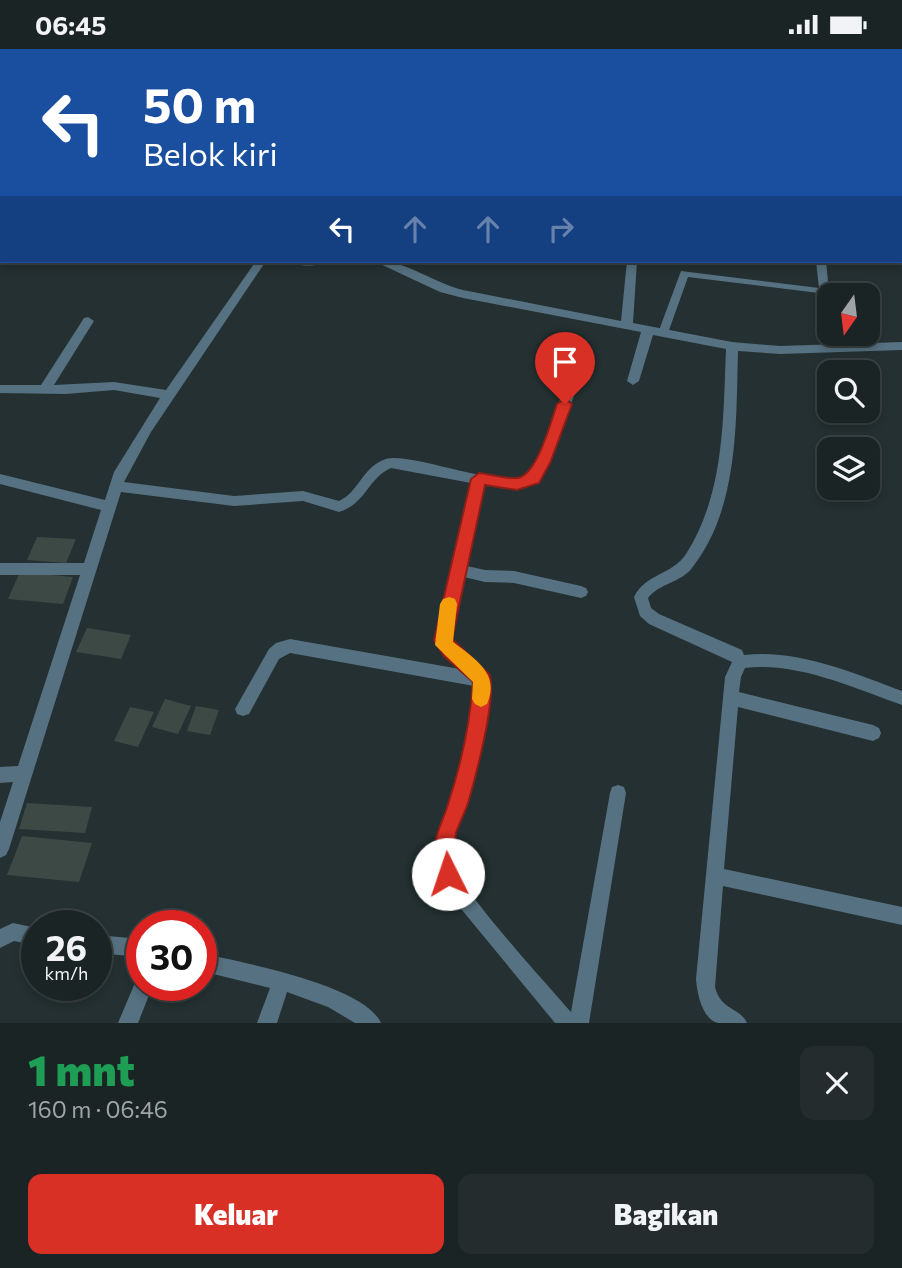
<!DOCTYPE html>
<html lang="id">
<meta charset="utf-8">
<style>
:root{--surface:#1b2425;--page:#242c2d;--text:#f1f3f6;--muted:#a0a4a7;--line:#394142;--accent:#d93025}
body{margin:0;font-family:Commissioner,sans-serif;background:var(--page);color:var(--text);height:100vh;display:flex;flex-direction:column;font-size:26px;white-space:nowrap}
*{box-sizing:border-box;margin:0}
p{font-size:23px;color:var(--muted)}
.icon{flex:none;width:38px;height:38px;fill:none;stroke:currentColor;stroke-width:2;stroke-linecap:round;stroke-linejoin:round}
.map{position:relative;height:974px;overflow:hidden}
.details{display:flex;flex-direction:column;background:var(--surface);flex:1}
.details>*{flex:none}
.top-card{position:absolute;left:0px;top:0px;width:903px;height:214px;box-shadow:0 4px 10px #0003,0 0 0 2px var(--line);background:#1a4fa0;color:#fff;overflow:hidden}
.needle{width:46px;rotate:194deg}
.tools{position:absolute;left:817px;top:234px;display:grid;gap:14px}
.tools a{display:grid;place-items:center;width:63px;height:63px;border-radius:14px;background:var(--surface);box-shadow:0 4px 10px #0003,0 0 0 2px var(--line);font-size:35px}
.speed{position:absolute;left:21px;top:861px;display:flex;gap:14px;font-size:35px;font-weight:700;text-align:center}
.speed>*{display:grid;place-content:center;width:91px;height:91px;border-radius:50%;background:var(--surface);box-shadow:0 4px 10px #0003,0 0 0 2px var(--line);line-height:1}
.speed small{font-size:18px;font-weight:400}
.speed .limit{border:10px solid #d22;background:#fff;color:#111}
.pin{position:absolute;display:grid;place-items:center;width:60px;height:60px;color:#fff;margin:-72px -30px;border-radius:50% 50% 50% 0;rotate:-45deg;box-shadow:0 0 7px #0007}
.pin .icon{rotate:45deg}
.me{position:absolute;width:77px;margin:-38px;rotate:356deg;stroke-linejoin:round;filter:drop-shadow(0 0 5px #0008)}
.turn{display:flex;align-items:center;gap:24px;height:147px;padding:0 28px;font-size:32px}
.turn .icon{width:91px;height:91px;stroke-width:2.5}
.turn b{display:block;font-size:49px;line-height:60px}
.lanes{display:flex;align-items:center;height:66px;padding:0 28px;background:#0003;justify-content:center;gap:35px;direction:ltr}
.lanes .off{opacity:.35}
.round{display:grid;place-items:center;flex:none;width:74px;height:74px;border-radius:14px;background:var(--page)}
.headline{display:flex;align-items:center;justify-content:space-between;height:119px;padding:0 28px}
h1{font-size:42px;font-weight:800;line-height:52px;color:#1e9e55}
.action{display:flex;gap:14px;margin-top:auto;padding:14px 28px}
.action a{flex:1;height:80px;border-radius:14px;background:var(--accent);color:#fff;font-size:28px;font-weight:800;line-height:80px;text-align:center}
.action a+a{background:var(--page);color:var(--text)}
.status{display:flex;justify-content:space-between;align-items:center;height:49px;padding:0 35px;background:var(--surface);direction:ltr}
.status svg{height:19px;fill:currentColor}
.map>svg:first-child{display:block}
</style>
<div class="status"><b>06:45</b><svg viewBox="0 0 49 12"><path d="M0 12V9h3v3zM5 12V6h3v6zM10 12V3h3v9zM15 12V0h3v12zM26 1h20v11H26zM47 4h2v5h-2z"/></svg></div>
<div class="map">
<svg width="902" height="974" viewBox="0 0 902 974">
<rect width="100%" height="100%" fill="#243031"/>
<path fill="#3d4944" d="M37 488 76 490 66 514 27 511Z
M20 523 73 528 63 555 8 550Z
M87 579 131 586 121 610 76 603Z
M165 650 191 657 178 685 152 678Z
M196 657 219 661 210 686 187 682Z
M130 658 154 663 138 698 114 692Z
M27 754 92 758 85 784 19 780Z
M22 787 92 794 79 833 7 826Z"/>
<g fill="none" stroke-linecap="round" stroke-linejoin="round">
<path fill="#567181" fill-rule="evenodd" d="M816 212H826L829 243 827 245 688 228 668 284 663 287 658 284 681 222 819 239Z"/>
<path fill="#567181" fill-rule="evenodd" d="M247 0H255L256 2H248Z
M847 0H865L845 2Z
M868 0H877L878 2H869Z
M901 67H902V73H901Z
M901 121H902V127H901Z
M256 212H266L151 383 124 433 234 447 303 442 339 452C359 443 363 417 386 410 414 402 514 447 532 422 551 396 553 360 568 332H576L578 335 556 400 538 434 523 439 484 437 467 517 485 521 514 522 581 537 586 539 588 543 586 547 581 549 514 534 485 533 464 528 451 591 488 626C496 645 473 733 466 756 461 774 450 793 453 813 457 838 549 937 571 963L610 744 612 738 618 736 624 738 626 744 589 974H555L457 855 435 815 438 784 450 756 473 657 474 637 290 604 279 610 249 665 243 667 237 665 235 660 269 600 276 594 290 590 460 620 444 607 435 591 471 434 391 419C367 430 367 454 339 463L303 452 234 457 121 443 9 800 6 806 0 809V773L13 733 0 734V718L18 717 80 526H0V514H84L101 461 0 435V425L105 451 114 423 160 349 114 341 66 345 0 344V336H41L84 269 88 268 94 272 54 336 114 333 166 341Z
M289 212H328C320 218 296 218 289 212Z
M377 212C407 212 434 234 463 241L621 272 627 212H637L633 274 732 293 780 297 902 293V301L780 305 738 302C736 374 739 459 692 519 680 534 660 534 648 549L651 559 659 565 742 601 744 606C798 600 853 624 902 642V656C853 639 798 613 745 619L741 628 739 643 873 676 879 679 881 684 879 689 873 692 738 658 724 820 902 858V876L723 837 715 938C721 962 740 958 747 974 738 974 726 974 718 974 702 970 697 944 696 930L725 628 732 613 649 575 640 567 634 548C645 525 672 526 686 505 725 444 723 369 726 300L653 286 639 332 633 336 627 332 641 283 463 249 440 243 378 214Z
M13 874 37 879V897L14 892 0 899V880Z
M96 886 142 890V908L96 904Z
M201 904C240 913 365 936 381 974H355L328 958 287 943 277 974H257L270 939 201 922Z
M142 927V936H153L138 974H118L137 929Z"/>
</g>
<path fill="#d93025" stroke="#8d1f18" stroke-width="2" d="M565 349 572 355 550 414 539 434 517 441 485 436 452 590 489 625C498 645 475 730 468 754 465 764 459 774 456 784 452 802 460 820 455 832L448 835 441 832C437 823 433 811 434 801 435 784 444 770 448 755 461 716 470 673 473 633L444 607 434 591 471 430 479 424C490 425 505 430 517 429 537 427 551 372 557 355Z"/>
<path fill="#f59e0b" d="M449 548 455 550 457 555 453 593C474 609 501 625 487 655L481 658 475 655 472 650 473 633 435 596 440 555 443 550Z"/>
</svg>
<div class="tools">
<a><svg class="needle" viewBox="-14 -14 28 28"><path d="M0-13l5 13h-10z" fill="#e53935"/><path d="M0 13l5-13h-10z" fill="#a0a4a7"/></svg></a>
<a><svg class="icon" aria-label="search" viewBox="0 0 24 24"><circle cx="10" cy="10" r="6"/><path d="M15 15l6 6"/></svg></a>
<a><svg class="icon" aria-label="layers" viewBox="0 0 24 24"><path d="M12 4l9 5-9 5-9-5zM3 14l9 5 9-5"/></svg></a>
</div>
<div class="speed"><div>26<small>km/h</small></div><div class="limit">30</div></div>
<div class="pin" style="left:565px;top:355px;background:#d93025"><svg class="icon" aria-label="arrive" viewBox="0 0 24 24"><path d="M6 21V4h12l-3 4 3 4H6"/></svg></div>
<svg class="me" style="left:448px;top:825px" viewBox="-20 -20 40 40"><circle r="19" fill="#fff"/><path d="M0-13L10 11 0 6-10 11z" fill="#d93025"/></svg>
<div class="top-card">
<div class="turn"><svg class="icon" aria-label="left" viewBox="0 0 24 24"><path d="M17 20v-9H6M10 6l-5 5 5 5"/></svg><div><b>50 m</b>Belok kiri</div></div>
<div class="lanes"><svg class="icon" aria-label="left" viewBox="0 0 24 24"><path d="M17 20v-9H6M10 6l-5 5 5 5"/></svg><svg class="icon off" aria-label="ahead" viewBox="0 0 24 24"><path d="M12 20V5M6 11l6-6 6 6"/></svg><svg class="icon off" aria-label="ahead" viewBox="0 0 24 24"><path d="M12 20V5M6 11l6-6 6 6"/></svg><svg class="icon off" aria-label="right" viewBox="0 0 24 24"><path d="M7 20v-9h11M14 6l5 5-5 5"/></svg></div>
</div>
</div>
<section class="details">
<div class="headline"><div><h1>1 mnt</h1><p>160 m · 06:46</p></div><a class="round"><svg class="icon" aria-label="close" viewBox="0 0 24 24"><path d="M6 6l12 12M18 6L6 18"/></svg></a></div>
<div class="action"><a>Keluar</a><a>Bagikan</a></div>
</section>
